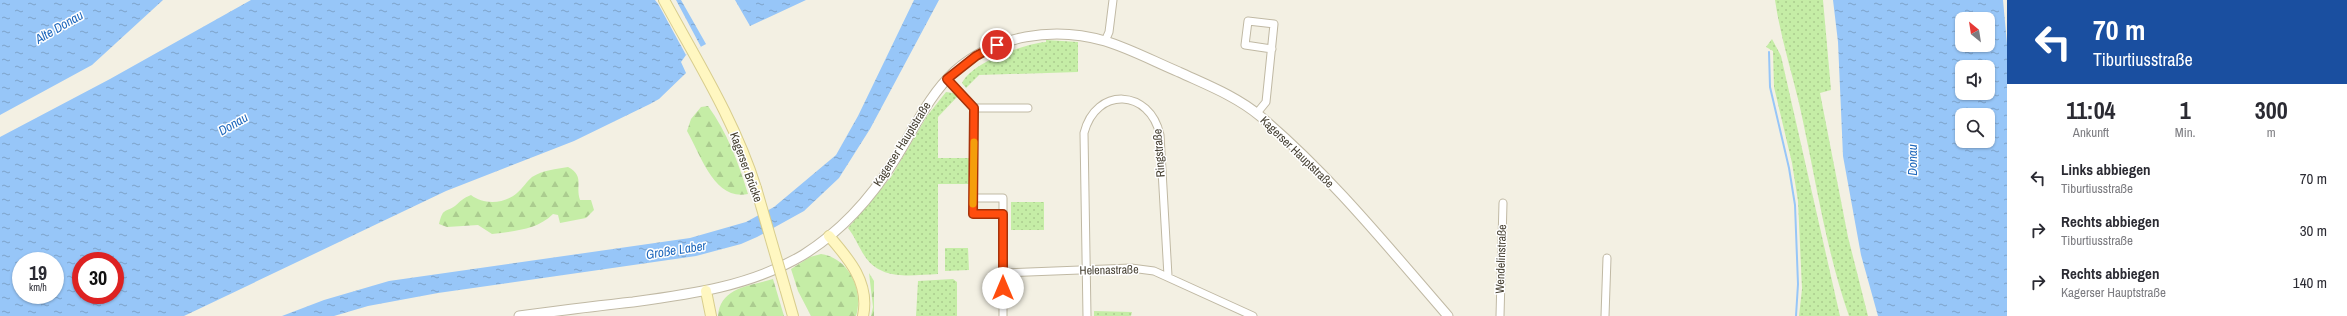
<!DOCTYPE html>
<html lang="de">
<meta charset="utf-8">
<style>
:root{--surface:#fff;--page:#f2f2f3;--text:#2b2b33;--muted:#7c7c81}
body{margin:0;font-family:"Archivo Narrow",sans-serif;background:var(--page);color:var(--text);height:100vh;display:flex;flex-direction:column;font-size:15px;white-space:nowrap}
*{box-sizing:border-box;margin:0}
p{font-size:13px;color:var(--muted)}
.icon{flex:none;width:22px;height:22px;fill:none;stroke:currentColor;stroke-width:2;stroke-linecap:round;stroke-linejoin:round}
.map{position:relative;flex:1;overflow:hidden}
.side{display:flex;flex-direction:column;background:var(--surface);width:340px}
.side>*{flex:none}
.hud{background:#1a4fa0;color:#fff;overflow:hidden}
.needle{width:26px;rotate:330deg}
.buttons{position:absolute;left:1955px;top:12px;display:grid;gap:8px}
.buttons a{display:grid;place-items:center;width:40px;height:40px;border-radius:8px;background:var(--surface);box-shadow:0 1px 3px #0004;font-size:20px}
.speed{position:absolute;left:12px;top:252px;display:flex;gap:8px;font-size:20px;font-weight:700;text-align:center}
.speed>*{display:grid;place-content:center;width:52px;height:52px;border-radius:50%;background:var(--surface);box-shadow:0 1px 3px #0004;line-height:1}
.speed small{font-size:10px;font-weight:400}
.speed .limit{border:6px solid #d22;background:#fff;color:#111}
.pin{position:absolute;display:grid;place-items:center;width:34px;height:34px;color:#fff;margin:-17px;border:2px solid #fff;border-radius:50%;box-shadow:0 1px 4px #0007}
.me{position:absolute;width:44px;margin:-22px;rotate:0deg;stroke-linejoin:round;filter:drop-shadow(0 0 3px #0008)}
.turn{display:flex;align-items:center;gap:14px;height:84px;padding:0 20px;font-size:18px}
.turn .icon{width:52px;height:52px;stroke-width:2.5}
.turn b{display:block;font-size:28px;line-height:34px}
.eta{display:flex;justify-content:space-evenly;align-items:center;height:68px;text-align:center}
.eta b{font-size:24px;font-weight:700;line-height:28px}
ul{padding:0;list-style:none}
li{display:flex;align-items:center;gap:12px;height:52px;padding:0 20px}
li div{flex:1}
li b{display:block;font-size:15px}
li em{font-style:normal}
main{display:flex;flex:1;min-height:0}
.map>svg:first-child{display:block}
</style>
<main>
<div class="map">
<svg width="2007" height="316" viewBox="0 0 2007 316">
<defs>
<pattern id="grass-dots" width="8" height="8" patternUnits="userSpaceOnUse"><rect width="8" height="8" fill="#c5eda6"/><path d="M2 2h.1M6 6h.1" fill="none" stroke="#abcc8f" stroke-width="1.8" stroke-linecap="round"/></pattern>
<pattern id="forest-firs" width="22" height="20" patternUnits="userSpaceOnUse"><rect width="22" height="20" fill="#c5eda6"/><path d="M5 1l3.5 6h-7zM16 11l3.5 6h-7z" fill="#abcc8f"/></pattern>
<pattern id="water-ripples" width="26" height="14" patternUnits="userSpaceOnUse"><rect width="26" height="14" fill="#97c6f8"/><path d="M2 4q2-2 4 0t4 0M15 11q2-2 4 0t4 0" fill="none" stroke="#7da2c9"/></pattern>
</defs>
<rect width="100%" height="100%" fill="#f3f0e3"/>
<path fill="url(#grass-dots)" d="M1775 0H1823L1831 90 1820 93 1848 237 1868 316H1849C1825 247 1815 174 1799 103 1791 69 1780 35 1775 0Z
M1772 39 1781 56 1840 316H1799L1802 289 1798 201 1792 163 1774 87 1773 51 1766 47Z
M1046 40 1078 42V72L979 75 966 88 962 83C972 62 1024 44 1046 42Z
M946 92 953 93 958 96 938 117V158H970V184H938V274C912 275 883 281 866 258 859 248 855 237 848 228L891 177 927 116Z
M1011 202H1044V230H1011Z
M945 248H968L969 270 945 271Z
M953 279 957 282V316H916L918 281Z
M1094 311 1132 312 1131 316H1094Z"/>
<path fill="url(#forest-firs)" d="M708 106C727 132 739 164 748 194 714 201 701 155 687 131L691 119 701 107Z
M568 167C585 176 575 186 580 200H591L594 210 586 218 560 223 558 215 553 214C537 230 514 231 492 234L478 225 447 227 439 224C443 208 444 213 455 206 461 201 463 198 471 195 484 205 504 204 517 193 523 188 527 181 532 177 543 170 556 169 568 167Z
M821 254C849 258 864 290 856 316H811L798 291 791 269 810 257Z
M869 273 874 281V316H871L873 307Z
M773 279 784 316H718C720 287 750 286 773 279Z"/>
<path fill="url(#water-ripples)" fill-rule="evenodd" d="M0 0H163L92 65 0 115Z
M251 0H655L659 5 669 0H681L706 44 686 55 681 62 686 73 659 99 650 104 574 141 446 191 184 316H0V137L110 79ZM21 261H55V295H21ZM81 261H115V295H81Z
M735 0H806L750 26Z
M914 0H939L870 129 839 178 804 211 757 237 741 244 696 256 438 293 368 306 334 316H282L324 300 389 281 690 238 746 222 774 207 836 155 858 116Z
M1833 0H2003L2007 44V316H1878L1861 255 1843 156 1838 42ZM1962 19H1988V45H1962ZM1962 67H1988V93H1962ZM1962 115H1988V141H1962Z"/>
<path fill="#f3f0e3" d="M656 0 660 3 665 0H676L701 47 686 55Z"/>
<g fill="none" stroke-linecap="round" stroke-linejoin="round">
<path stroke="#97c6f8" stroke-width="2" d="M1769 52 1770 87 1789 168 1795 205 1798 284 1796 316"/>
<g stroke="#c0b9a4" stroke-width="9">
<path id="minor" d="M1105 41 1109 32 1113 0
M947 79 974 108 973 214H1003V316
M974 108H1028
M1257 113 1266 102 1274 24 1248 21 1245 45 1272 49
M973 198H1003V214
M1004 273 1131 268 1154 271 1253 316
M1087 316 1084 133C1096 86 1150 89 1160 135L1168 276
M1500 316 1503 203
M1605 316 1607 258"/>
</g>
<g stroke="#c0b9a4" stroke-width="11">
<path id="tertiary" d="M519 316C557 311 595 306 633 302 692 294 751 286 803 255 840 232 871 198 894 161 914 130 927 97 955 71 995 35 1054 26 1105 41 1131 49 1155 62 1179 72 1207 85 1236 96 1260 116 1330 175 1388 247 1448 316"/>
</g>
<g stroke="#d8cd8d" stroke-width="12">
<path id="secondary" d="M664 0C697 61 735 121 756 188
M829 236C849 259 870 283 863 316
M785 288 793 316
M706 291 711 316"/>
</g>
<use href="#minor" stroke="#fff" stroke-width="7"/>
<use href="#tertiary" stroke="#fff" stroke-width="9"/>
<use href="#secondary" stroke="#fff7c1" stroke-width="10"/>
<g stroke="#d8cd8d" stroke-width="12" stroke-linecap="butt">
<path id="secondary-bridge" d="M756 188 785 288"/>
</g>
<use href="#secondary-bridge" stroke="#fff7c1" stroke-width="10"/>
</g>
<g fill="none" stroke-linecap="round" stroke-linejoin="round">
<g stroke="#a63209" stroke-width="10">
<path id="route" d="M997 45 976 56 947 79 974 108 973 214H1003V288"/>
</g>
<use href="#route" stroke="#ff4d0e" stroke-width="7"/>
<path stroke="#f59e0b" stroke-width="7" d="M973 204 974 142"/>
</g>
<g text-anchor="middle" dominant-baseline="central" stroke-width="3" stroke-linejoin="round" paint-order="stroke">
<g font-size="12" fill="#464032" stroke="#fff">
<text transform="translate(902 144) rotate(-58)">Kagerser Hauptstraße</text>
<text transform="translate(1297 152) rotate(44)">Kagerser Hauptstraße</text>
<text transform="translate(1159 153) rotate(-94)">Ringstraße</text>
<text transform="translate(746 167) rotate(70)">Kagerser Brücke</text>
<text transform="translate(1501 259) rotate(-88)">Wendelinstraße</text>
<text transform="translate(1109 270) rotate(-1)">Helenastraße</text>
</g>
<g font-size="13" font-style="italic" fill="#2069bd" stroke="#fff">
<text transform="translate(59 27) rotate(-30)">Alte Donau</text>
<text transform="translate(233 124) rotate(-30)">Donau</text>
<text transform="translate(1912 160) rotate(-90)">Donau</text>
<text transform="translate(676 250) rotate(-9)">Große Laber</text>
</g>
</g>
</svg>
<div class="buttons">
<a><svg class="needle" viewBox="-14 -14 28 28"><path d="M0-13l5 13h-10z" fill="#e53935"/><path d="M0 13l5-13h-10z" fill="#7c7c81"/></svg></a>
<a><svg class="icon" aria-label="sound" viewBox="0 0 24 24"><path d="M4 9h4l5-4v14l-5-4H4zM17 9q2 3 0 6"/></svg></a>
<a><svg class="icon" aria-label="search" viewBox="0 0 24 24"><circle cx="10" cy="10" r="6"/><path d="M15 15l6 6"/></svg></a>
</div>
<div class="speed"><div>19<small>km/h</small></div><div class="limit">30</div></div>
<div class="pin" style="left:997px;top:45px;background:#d93025"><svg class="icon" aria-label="arrive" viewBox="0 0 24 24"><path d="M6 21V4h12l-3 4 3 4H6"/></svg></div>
<svg class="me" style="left:1003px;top:288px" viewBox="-20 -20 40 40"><circle r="19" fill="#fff"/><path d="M0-13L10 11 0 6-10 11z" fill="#ff4d0e"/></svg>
</div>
<section class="side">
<div class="hud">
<div class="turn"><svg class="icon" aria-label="left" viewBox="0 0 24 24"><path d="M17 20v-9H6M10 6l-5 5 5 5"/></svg><div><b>70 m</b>Tiburtiusstraße</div></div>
</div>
<div class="eta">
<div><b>11:04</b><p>Ankunft</p></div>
<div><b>1</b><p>Min.</p></div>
<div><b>300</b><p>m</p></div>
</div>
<ul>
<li><svg class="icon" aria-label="left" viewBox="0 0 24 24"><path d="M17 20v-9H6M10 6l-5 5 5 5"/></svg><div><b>Links abbiegen</b><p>Tiburtiusstraße</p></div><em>70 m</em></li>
<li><svg class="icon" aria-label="right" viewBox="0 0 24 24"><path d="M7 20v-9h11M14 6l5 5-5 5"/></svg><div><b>Rechts abbiegen</b><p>Tiburtiusstraße</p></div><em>30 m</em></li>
<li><svg class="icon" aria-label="right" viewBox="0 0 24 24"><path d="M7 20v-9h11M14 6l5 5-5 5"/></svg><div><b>Rechts abbiegen</b><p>Kagerser Hauptstraße</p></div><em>140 m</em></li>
</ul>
</section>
</main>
